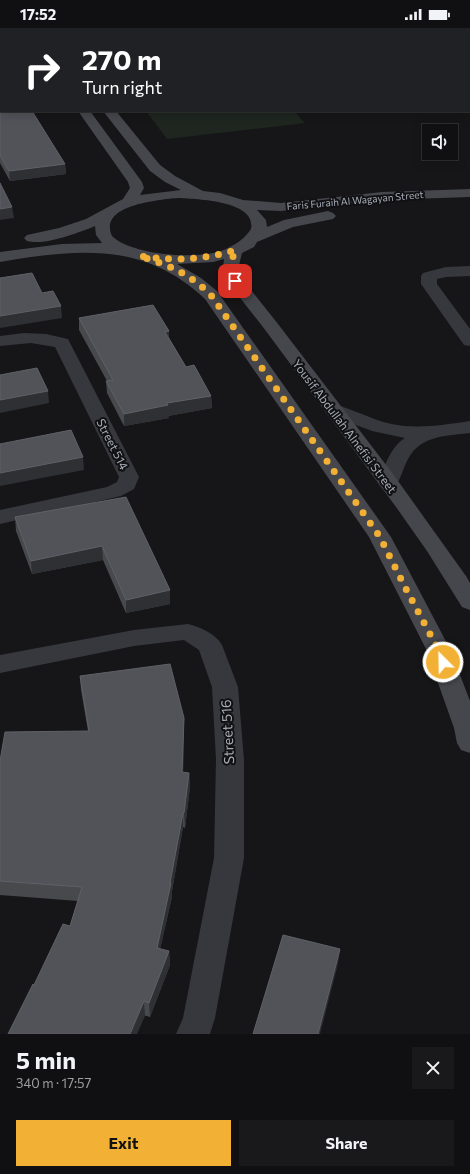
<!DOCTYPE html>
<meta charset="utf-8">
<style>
:root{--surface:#101012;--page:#19191b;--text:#f1f3f6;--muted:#9c9d9f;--line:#303032;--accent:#f2b134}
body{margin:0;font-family:Commissioner,sans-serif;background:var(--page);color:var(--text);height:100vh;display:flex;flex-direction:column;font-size:15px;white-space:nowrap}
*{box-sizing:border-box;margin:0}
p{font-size:13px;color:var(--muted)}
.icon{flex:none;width:22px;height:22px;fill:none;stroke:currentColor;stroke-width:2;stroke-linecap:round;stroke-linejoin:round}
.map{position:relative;height:1006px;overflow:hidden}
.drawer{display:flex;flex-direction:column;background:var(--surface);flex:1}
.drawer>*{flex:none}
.banner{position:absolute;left:0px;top:0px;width:470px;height:84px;box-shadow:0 2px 10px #0003,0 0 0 1px var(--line);background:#202124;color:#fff;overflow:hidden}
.tools{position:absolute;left:422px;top:96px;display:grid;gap:8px}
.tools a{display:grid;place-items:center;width:36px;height:36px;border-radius:0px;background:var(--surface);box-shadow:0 2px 10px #0003,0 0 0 1px var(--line);font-size:20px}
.pin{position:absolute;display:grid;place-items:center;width:34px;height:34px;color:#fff;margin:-17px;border-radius:8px;box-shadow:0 2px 6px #0006}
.me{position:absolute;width:44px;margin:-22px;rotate:337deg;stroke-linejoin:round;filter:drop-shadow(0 0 3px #0008)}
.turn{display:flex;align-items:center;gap:14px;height:84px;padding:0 16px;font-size:18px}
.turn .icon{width:52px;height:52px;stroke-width:2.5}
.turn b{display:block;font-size:28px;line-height:34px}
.round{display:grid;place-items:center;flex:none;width:42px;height:42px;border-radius:0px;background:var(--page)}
.head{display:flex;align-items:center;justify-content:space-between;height:68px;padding:0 16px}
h1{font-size:24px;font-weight:700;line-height:30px}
.primary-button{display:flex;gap:8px;margin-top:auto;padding:8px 16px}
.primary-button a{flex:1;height:46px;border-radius:0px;background:var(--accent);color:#111;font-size:16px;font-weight:700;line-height:46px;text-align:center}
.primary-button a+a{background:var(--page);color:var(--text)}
.status{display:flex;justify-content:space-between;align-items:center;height:28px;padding:0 20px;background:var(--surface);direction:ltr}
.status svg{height:11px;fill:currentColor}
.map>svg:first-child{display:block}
</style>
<div class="status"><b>17:52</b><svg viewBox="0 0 49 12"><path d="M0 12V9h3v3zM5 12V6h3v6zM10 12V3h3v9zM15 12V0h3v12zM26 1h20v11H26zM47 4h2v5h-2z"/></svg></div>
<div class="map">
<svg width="470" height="1006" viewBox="0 0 470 1006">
<rect width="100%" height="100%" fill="#161618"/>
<path fill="#1e261f" d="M146 83H294L305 95 167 111Z"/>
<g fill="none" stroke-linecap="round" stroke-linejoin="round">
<path fill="#37383d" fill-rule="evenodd" d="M470 238V248L446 249 437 251V256L470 301V318L464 317 421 256V248L423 245 446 239Z
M24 305 46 306 68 311 139 449 134 461 121 468 0 496V482L107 459 117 454 119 449 55 319 31 315 0 318V308Z
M334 376C352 381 369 390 387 395 414 402 443 397 470 393V405C446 408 421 407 408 431 403 440 401 451 395 459L388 461 381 459 378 455C384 440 390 419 405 410L372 403 327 386 324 382 327 378Z
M188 596C200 599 216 606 222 617L238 659 244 732V830L215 990 210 1006H176L183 990 214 830 216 732 212 659 199 622 184 612 134 618 0 645V627L134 602Z"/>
<path fill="#45474d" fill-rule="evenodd" d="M18 0H29V1H18Z
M41 0H52V1H41Z
M139 0H150V1H139Z
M160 0H171V1H160Z
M469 17H470V23H469Z
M78 83H90L142 154 144 160 140 167 181 162 165 154 150 143 103 83H116L160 137 175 148 203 163 220 165 243 172 281 175 382 164 470 161V169L382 172 281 183 257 182 266 192 267 199 284 192 328 183 333 185 336 188 333 191 293 199 257 214 254 219 242 225 239 237 243 252 278 296 393 446 466 548 470 555V582L462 579 427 523 396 479 266 303 227 253 223 241 224 231 213 234 177 236 201 250 217 263 391 509 450 621 470 673V725L461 722 457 715 454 700 426 621 369 509 205 271C144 213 76 221 0 234V224L62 216 102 215 96 207 95 198C78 205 44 218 27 213L24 210 27 207 59 200 86 191 123 171 130 160 128 154ZM177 170C194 171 257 172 251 201 245 210 238 215 228 220 204 233 132 228 112 208 98 177 158 172 177 170Z"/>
</g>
<path fill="#47494d" d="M0 37 65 136 66 146 10 153 0 135Z
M79 290 169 303V310L186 339 211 368 212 380 168 388 169 390 124 398 107 365 106 353H107L79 302Z
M126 469 170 576 126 585 103 532 32 546 16 503 15 489Z
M80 648 184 690V704L183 744 189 745 190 759 185 800 183 799 172 863V869L160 921 169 923 170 937 150 989 34 957 70 898 78 873 0 867V733L88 703 81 662Z"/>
<path fill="#2f3033" d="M65 136 66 146 10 153 9 143Z
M12 179 14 190 0 192V181Z
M61 278 62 290 0 300V288Z
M169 303V315L165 304Z
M48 363 49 375 0 385V372Z
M211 368 212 380 168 388 169 390 124 398V386L167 375Z
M83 429 84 442 0 458V445Z
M102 518 103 532 32 546 31 533Z
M170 562V576L126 585V572Z
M184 690V704L183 758 182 744Z
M189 745 190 759 185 800 184 785Z
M183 785V799L172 863V869L157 934V920L170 855Z
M340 921 338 936 320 1006H318Z
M169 923 170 937 150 989 149 975Z
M144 973 145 988 137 1006H130Z"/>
<path fill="#525359" stroke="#5f6168" d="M0 37H1V83H32L65 136 9 143 0 127Z
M0 155 12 179 0 181Z
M32 245 42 265 53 263 61 278 0 288V250Z
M153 277 169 303 165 304 186 339 194 337 211 368 167 375 168 377 124 386 106 353 113 352 79 290Z
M37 340 48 363 0 372V347Z
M71 402 83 429 0 445V416Z
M126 469 170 562 126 572 102 518 31 533 15 489Z
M170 636 184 690 182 744 189 745 184 785H183L170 855H171L157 920 169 923 149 975 144 973 130 1006H8L33 956 34 957 63 896 70 898 82 859 0 853V733L5 704 89 703 80 648Z
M283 907 340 921 318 1006H253Z"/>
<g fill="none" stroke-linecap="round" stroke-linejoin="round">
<path stroke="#f2b134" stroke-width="7" stroke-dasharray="0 12.6" d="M235 253C230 241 230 233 236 222 202 232 175 233 139 228 167 236 190 246 211 267L380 509 406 561 438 621 443 634"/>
</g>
<g text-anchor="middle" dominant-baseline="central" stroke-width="4" stroke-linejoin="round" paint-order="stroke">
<g font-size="10" fill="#a8adb8" stroke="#111113">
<text transform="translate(355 172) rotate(-5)">Faris Furaih Al Wagayan Street</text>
</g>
<g font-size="12" fill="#a8adb8" stroke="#111113">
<text transform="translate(345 398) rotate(53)">Yousif Abdullah Alnefisi Street</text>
<text transform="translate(113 416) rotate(63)">Street 514</text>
</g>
<g font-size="14" fill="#a8adb8" stroke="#111113">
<text transform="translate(227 704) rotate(-93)">Street 516</text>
</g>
</g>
</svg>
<div class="tools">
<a><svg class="icon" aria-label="sound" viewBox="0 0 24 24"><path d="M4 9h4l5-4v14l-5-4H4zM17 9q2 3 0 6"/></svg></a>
</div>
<div class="pin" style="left:235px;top:253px;background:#d93025"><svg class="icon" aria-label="arrive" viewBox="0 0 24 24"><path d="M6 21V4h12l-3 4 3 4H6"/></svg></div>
<svg class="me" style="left:443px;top:634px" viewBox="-20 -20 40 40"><circle r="17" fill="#f2b134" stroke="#fff" stroke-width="3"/><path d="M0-11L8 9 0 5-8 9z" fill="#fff"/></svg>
<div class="banner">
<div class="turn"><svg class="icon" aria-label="right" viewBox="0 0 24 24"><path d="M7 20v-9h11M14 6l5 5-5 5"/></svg><div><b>270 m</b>Turn right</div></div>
</div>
</div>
<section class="drawer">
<div class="head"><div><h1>5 min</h1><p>340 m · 17:57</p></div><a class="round"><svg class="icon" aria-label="close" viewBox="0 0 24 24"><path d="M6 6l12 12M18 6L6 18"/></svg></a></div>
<div class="primary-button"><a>Exit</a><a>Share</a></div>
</section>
